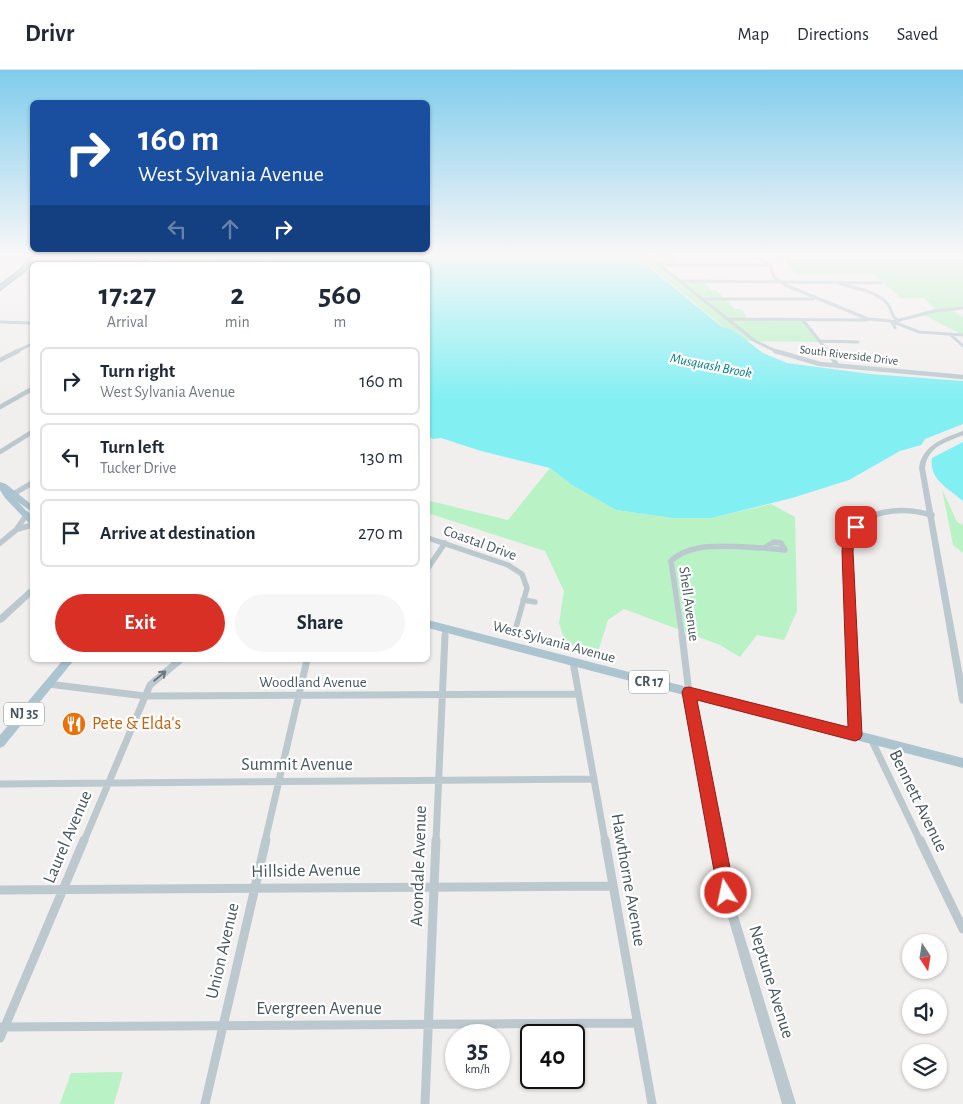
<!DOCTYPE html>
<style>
:root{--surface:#fff;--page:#f6f6f7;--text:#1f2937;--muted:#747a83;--line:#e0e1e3;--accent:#d93025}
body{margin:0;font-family:"Alegreya Sans",sans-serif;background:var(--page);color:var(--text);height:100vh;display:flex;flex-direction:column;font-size:19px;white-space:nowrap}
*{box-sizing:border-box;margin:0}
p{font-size:16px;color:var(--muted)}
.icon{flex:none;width:28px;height:28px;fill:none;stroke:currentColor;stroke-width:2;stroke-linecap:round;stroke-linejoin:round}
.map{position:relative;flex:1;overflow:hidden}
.panel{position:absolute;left:30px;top:192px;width:400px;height:400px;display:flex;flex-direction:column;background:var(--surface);border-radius:8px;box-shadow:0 1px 4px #0004}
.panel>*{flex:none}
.banner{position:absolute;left:30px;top:30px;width:400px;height:152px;border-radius:8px;box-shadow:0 1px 4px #0004;background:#1a4fa0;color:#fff;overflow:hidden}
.needle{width:32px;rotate:168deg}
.buttons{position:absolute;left:902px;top:864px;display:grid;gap:10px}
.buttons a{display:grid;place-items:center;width:45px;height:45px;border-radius:50%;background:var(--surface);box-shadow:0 1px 4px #0004;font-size:25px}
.speed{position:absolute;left:445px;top:954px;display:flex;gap:10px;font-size:25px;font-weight:700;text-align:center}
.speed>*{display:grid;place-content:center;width:65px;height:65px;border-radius:50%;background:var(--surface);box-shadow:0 1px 4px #0004;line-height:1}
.speed small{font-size:12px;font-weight:400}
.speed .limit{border:2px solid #111;border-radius:8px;background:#fff;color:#111}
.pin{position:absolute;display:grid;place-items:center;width:42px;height:42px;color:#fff;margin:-21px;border-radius:10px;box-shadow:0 2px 8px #0006}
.me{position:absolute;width:55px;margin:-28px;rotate:350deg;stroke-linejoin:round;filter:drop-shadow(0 0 4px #0008)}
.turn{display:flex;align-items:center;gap:18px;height:105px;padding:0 25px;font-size:22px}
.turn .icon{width:65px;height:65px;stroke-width:2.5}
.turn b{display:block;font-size:35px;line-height:42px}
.lanes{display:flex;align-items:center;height:48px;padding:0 25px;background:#0003;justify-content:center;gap:25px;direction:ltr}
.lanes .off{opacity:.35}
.eta{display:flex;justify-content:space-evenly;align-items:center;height:85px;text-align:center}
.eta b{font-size:30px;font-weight:700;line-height:35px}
.primary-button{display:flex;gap:10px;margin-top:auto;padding:10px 25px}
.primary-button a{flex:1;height:58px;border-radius:30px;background:var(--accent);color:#fff;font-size:20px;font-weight:700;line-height:58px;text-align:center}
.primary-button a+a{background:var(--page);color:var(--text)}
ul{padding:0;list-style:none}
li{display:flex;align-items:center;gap:15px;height:68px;margin:0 10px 8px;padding:0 15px;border:2px solid var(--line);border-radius:8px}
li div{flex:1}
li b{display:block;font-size:19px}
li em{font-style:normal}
header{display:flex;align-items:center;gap:30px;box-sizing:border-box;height:70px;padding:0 25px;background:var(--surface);border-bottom:1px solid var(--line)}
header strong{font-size:24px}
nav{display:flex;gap:28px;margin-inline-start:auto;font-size:18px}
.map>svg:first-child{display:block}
</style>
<header>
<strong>Drivr</strong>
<nav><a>Map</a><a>Directions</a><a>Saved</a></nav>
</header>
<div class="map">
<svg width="963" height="1034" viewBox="0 0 963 1034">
<rect width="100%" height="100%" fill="#f1eeee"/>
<path fill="#b8f2c5" d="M151 185H274L270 192 260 195H168L173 188H147Z
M636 185H675L677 195 658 194 678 210 704 211 710 220H716L735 239H741L747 248 802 249 819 272 741 271Z
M784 189 963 190V237L948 238 963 247V265L920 243 935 239 924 228H901L873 204H796Z
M550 398 572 415 616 440 672 448H712L771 434 795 447 797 541 784 570 757 565 740 587 720 575 624 539 608 550 598 582 566 574 559 553 564 521 545 481 428 443 430 431 508 450Z
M942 419 957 452 963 455V483L953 475Z
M123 1002 114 1034H60L71 1003Z"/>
<path fill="#82eff3" d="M276 185H634L721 256 734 261 763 283 787 293 870 304 963 311V354L925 369 921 375 900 381 849 410 792 428 712 448H672L616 440 572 415 550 398 481 381 441 368 434 369 428 367V195H261L270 192Z
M963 372V431C948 418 929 410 932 388Z"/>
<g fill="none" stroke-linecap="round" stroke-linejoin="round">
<g stroke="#6d96ad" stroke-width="2">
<path id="trunk" d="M31 185H36L25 201 0 220V215L21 199Z"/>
</g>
<path stroke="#bbc9cf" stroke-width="3" d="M647 185 755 271 778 282
M751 185 770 195 774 207 785 215 868 249 891 251 919 262 963 265
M34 187 148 189
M216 190 254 193
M252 194 267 185
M141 195 153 185
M659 195H769
M680 211 881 213
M840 214C855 218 876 221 887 233 892 239 891 246 897 250
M703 229H813
M727 249 866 250
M803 250 828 282
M0 252 32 253
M895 258 892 252 935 241 963 238
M951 265 963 276
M820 271 858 272
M15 282 32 274"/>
<path stroke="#bbc9cf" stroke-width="4.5" d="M775 281 820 294 963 307
M827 281 838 296
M0 290 18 281
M0 337 32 319
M0 382 32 362"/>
<path stroke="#bbc9cf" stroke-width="5.5" d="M15 423 32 413
M18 459 32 455
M428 468 508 495 522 504 527 518 515 561
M774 472 781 473 785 480 764 478Z
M0 473 16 460 27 444
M428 498 445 473
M523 530 535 532
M499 561H515L526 566
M445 566V559
M682 566 671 491C693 470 736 477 764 478
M852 566 849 471C862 437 903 437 932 445"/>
<path stroke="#bbc9cf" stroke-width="7" d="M523 565 526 566
M682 565 689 623
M852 565 855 665
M573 592 605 771
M48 614 145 626 578 624
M871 669 920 771
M0 714 594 709
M84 771 150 615 180 590
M265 771 307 590
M436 771 445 565"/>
<path stroke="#bbc9cf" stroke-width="9" d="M605 770 652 1034
M920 770 963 859
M0 820 612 816
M0 957 638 953
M0 968 84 770
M205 1034 266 770
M425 1034 436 770"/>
<path fill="#bbc9cf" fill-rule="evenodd" d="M963 361V365C945 373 928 376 925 398L963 606V634L960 633 959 630 919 398C922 375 944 368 963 361Z
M32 518V525L3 552 0 553V545L29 519Z
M689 619 692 620 693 623 731 823 796 1034H782L721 823 685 623 686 620Z"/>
<path fill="#abc4cf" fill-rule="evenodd" d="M0 412 6 414 32 435V442L18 432 32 447V454L29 453 5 428 0 420Z
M428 550 963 688V698L428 558Z
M63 590H74L4 676 0 678V665Z"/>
<use href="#trunk" fill="#96b8c8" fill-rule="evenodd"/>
</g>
<defs><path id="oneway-shaft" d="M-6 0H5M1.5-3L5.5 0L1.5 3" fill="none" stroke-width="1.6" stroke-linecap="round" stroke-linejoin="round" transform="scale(1.25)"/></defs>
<use stroke="#68787f" href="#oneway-shaft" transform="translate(160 606) rotate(-40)"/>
<linearGradient id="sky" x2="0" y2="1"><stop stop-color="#7fccec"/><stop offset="0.56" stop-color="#f9f7f7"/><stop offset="1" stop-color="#f9f7f7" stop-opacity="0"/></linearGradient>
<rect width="963" height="330" fill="url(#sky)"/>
<path fill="#d93025" stroke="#8d1f18" d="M856 453 861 457 854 471 853 481 862 665 860 669 855 671 697 630 735 823 732 829 726 831 720 829 718 823 682 622 684 618 689 617 848 657 842 481 843 471 852 454Z"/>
<defs>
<g id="restaurant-disc" transform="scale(1.25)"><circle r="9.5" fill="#e8710a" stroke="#fff"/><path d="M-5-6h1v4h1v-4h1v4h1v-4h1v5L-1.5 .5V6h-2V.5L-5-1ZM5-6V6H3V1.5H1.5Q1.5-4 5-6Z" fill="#fff"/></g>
</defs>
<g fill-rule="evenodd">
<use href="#restaurant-disc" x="74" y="654"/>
</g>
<g text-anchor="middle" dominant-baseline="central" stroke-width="4.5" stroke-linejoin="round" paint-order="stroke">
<g font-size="12" fill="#45565d" stroke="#fff">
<text transform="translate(849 285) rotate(7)">South Riverside Drive</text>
</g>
<g font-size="14" font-style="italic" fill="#067e83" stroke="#fff">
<text transform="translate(711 296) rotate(11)">Musquash Brook</text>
</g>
<g fill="#fff" stroke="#7d898e" stroke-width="1">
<rect x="629" y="600.5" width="40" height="23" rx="4"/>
<rect x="4" y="632.5" width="40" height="23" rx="4"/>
</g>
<g font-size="14" font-weight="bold" fill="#45565d">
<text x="649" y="612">CR 17</text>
<text x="24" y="644">NJ 35</text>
</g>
<g font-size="15" fill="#45565d" stroke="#fff">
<text transform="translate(480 473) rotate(20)">Coastal Drive</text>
<text transform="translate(689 534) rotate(82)">Shell Avenue</text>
<text transform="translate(554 572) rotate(15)">West Sylvania Avenue</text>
<text x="313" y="612">Woodland Avenue</text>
</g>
<g font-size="18" fill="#c56008" stroke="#fff" text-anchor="start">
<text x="92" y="654">Pete &amp; Elda's</text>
</g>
<g font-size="18" fill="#45565d" stroke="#fff">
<text x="297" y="695">Summit Avenue</text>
<text transform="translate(918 731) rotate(64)">Bennett Avenue</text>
<text transform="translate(68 767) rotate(-67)">Laurel Avenue</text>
<text transform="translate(419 796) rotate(-88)">Avondale Avenue</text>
<text transform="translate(306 801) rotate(-1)">Hillside Avenue</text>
<text transform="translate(628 810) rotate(80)">Hawthorne Avenue</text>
<text transform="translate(223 881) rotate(-77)">Union Avenue</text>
<text transform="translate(771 912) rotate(73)">Neptune Avenue</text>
<text x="319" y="939">Evergreen Avenue</text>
</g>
</g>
</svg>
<div class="buttons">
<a><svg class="needle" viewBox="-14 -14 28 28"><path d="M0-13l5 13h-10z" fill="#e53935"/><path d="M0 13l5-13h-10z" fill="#747a83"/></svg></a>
<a><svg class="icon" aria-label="sound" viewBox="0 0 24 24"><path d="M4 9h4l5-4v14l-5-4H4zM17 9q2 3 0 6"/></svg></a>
<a><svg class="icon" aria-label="layers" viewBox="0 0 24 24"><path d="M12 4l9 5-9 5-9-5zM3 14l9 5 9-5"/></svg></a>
</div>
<div class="speed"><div>35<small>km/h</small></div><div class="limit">40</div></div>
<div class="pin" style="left:856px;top:457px;background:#d93025"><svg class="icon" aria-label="arrive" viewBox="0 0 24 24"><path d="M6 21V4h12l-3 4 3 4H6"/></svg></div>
<svg class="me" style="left:726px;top:823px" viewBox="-20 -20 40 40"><circle r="17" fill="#d93025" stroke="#fff" stroke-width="3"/><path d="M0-11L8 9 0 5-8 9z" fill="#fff"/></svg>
<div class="banner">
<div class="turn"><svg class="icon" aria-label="right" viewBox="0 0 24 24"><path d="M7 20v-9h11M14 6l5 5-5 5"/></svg><div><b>160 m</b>West Sylvania Avenue</div></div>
<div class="lanes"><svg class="icon off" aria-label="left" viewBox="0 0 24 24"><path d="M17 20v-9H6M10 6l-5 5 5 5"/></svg><svg class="icon off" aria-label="ahead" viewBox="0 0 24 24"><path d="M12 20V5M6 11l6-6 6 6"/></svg><svg class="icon" aria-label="right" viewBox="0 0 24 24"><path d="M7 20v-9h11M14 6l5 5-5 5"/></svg></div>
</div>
<section class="panel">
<div class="eta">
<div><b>17:27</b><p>Arrival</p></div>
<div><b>2</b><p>min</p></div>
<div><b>560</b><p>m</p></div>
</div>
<ul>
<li><svg class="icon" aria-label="right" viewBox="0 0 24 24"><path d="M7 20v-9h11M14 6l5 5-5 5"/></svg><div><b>Turn right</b><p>West Sylvania Avenue</p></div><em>160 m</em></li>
<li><svg class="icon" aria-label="left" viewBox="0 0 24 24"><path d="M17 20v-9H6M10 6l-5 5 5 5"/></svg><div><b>Turn left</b><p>Tucker Drive</p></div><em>130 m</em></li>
<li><svg class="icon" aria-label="arrive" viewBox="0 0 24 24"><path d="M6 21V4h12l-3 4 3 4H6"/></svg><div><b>Arrive at destination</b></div><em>270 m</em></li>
</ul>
<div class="primary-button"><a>Exit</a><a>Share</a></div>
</section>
</div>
